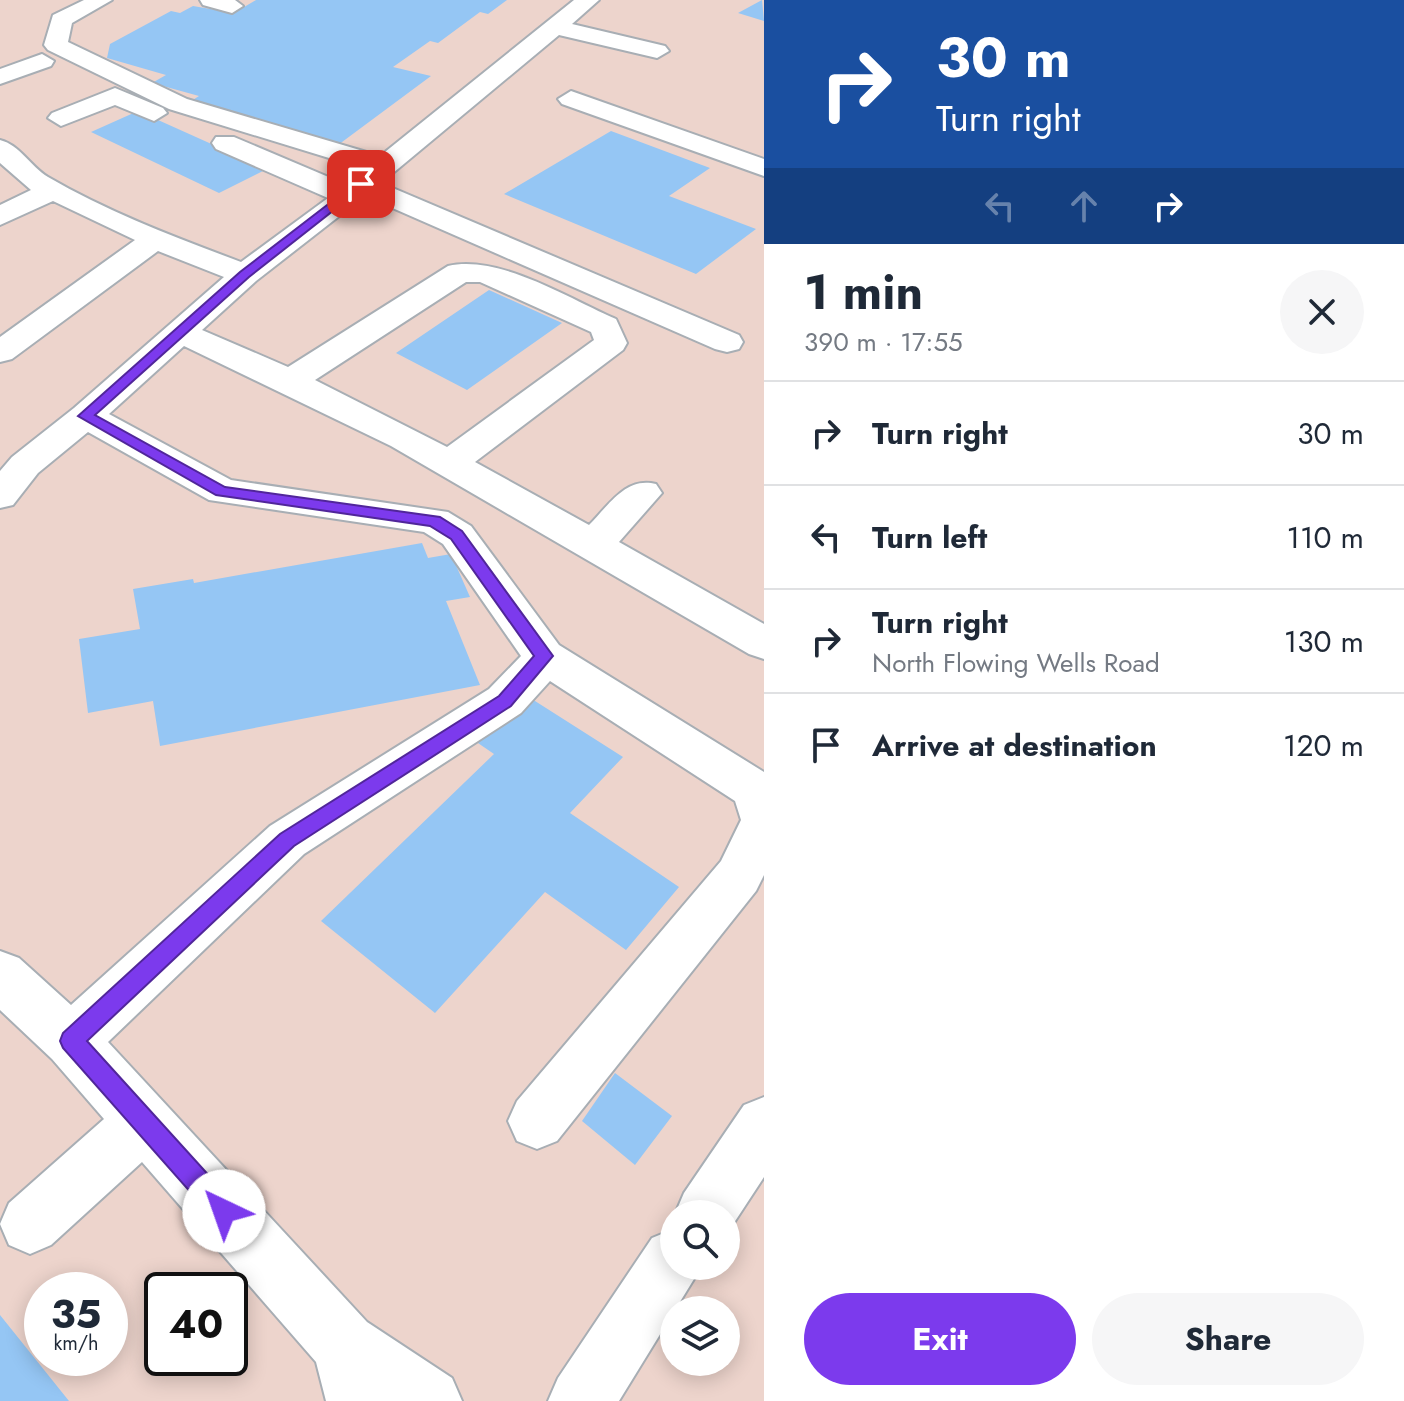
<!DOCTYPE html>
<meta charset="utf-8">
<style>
:root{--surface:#fff;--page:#f6f6f7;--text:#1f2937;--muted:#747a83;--line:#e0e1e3;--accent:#7c3aed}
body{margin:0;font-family:Jost,sans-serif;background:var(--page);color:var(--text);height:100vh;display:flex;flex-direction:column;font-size:30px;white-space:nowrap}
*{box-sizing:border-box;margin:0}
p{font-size:26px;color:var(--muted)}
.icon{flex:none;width:44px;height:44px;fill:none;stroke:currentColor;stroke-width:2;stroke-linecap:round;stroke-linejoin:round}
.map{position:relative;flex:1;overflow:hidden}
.drawer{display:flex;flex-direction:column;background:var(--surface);width:640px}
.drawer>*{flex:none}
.guide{background:#1a4fa0;color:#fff;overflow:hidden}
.tools{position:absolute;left:660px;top:1200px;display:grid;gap:16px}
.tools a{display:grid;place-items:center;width:80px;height:80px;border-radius:50%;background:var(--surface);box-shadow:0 4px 20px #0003;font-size:40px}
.speed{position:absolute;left:24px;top:1272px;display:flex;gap:16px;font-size:40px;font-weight:700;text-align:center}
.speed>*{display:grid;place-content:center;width:104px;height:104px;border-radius:50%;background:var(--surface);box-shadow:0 4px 20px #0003;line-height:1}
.speed small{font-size:20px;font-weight:400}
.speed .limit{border:4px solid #111;border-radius:12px;background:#fff;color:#111}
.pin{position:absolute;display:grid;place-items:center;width:68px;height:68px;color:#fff;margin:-34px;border-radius:16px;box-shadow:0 4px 12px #0006}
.me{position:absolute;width:88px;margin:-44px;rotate:318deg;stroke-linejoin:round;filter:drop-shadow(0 0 6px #0008)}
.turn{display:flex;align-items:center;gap:28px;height:168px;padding:0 40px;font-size:36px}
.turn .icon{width:104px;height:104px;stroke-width:2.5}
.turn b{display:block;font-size:56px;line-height:68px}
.lanes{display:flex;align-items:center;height:76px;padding:0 40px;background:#0003;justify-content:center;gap:40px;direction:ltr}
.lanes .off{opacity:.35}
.round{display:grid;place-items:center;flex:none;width:84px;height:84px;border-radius:42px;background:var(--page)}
.headline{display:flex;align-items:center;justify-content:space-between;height:136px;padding:0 40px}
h1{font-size:48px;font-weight:700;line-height:60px}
.primary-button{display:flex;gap:16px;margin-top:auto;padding:16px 40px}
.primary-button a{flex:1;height:92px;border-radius:48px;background:var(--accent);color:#fff;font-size:32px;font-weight:700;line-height:92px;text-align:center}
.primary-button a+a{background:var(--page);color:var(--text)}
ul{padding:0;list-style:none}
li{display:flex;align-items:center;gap:24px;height:104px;padding:0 40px;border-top:2px solid var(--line)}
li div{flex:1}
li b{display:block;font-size:30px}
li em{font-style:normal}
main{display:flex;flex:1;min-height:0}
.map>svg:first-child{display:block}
</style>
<main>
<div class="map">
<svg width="764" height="1401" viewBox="0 0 764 1401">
<rect width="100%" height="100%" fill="#dee5eb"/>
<path fill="#edd4cc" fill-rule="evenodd" d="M0 0H764V1401H0ZM674 1214H726V1266H674ZM42 1290H110V1358H42ZM162 1290H230V1358H162ZM674 1310H726V1362H674Z"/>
<path fill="#95c6f4" d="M256 0H507L488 14 480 12 438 43 430 41 393 67 431 76 338 145 188 103 199 96 152 83 166 75 107 58 110 44 171 11 180 13 193 6 234 13Z
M762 0 764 21 738 13Z
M138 111 267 169 219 193 91 132Z
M611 131 710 168 669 196 756 229 696 274 504 194Z
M489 290 562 323 467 390 396 353Z
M422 543 428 558 451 554 470 597 446 601 480 685 160 746 153 701 88 713 79 639 140 629 133 589 193 579 194 583Z
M524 694 623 757 570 813 679 887 626 950 545 892 435 1013 321 921 494 754 475 741Z
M615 1073 672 1116 635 1165 582 1121Z
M0 1315 69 1401H0Z"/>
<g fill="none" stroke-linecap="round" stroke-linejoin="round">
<g stroke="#a8aeb4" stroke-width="4">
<path id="minor" d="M84 0H112L72 23 68 42 187 99 380 156 574 0H599L572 24 665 46 669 51 657 58 559 35 381 183 739 335 743 342 739 349 727 352 715 349 365 196 256 281 202 330 288 367 448 266C499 254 570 299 616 319L627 343 623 350 475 462 589 525C609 505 626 476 656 484L662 493 619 542 764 624V659L749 654 391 446 184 346 109 414 231 480 448 512 471 526 559 645 764 772V875L756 891 557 1141 537 1149 517 1141 508 1121 517 1101 721 861 741 820 735 801 550 681 521 713 304 854 108 1042 367 1322 452 1378 462 1401H326L316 1362 142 1162 51 1245 30 1254 9 1245 0 1224 9 1203 104 1119 52 1059 0 1010V951L19 958 71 1005 270 826 489 689 521 656 443 544 424 532 209 500 88 432 38 473 13 505 0 508V471L12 457 74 408 224 277 158 251 12 359 0 362V337L135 240 53 201 0 225V205L31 190 0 163V140C20 145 31 167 48 177 108 212 177 238 241 262L328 198 216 149 212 143 216 137H234L345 184 365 169 169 109 48 50 44 45 53 15ZM466 282H480L591 332 594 340 447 447 315 380Z
M200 0H235L243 6 232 13 203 5Z
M42 54 54 61 51 66 0 84V69Z
M115 88 163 108 167 113 154 121 115 105 61 126 48 118 52 113Z
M571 91 764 159V176L562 104 558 99Z
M764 1097V1177L726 1235V1214H675L684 1193 744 1105Z
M674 1229V1266H702L619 1401H548L558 1378 652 1238Z"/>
</g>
<use href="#minor" fill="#fff" fill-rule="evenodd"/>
</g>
<path fill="#7c3aed" stroke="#51269a" stroke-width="2" d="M357 182 367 184 249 277 95 415 225 487 440 517 462 531 553 656 511 706 294 846 87 1041 233 1202 236 1211 233 1220 224 1223 215 1220 63 1048 60 1041 63 1033 280 834 499 696 534 656 451 539 430 526 216 495 78 416 240 272Z"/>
</svg>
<div class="tools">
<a><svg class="icon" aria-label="search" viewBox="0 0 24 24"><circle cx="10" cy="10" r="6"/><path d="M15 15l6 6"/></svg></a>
<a><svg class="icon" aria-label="layers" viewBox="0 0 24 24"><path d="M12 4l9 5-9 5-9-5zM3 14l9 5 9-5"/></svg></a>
</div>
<div class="speed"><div>35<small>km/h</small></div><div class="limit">40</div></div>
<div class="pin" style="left:361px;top:184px;background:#d93025"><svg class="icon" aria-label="arrive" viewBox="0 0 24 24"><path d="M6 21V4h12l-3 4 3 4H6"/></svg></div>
<svg class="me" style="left:224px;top:1211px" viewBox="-20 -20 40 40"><circle r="19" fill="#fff"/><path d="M0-13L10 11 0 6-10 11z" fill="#7c3aed"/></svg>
</div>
<section class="drawer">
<div class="guide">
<div class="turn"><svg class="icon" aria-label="right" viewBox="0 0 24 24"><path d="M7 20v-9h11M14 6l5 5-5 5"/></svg><div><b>30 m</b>Turn right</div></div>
<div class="lanes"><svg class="icon off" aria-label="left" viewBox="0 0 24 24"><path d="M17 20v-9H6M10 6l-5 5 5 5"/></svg><svg class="icon off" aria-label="ahead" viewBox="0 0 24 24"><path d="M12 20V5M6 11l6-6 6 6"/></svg><svg class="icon" aria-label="right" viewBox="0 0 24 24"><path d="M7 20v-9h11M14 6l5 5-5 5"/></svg></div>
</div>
<div class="headline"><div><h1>1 min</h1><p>390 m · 17:55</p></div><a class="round"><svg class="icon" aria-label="close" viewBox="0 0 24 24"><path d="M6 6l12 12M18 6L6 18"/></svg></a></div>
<ul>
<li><svg class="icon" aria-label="right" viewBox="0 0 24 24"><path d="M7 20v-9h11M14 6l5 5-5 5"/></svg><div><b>Turn right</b></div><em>30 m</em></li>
<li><svg class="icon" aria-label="left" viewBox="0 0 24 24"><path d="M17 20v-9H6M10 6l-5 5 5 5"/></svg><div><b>Turn left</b></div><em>110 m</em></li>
<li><svg class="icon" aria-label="right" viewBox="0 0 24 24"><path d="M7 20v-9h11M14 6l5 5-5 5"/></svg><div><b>Turn right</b><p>North Flowing Wells Road</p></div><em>130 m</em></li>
<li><svg class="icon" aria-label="arrive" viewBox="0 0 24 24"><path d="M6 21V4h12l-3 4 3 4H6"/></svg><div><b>Arrive at destination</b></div><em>120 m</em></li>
</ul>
<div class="primary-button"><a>Exit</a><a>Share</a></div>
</section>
</main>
